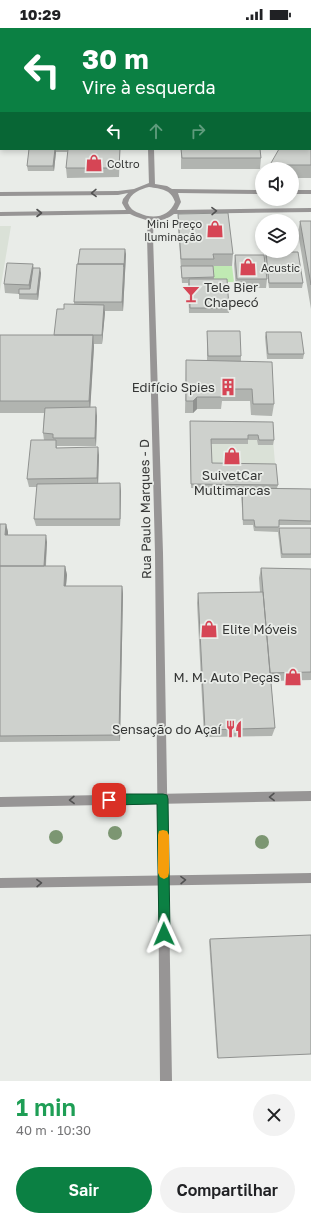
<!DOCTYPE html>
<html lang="pt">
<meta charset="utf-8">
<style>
:root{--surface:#fff;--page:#f2f2f2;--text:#202124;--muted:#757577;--accent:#0b8043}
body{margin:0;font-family:"Golos Text",sans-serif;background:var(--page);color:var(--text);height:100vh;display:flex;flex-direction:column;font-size:15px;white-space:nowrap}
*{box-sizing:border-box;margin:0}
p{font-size:13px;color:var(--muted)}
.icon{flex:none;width:22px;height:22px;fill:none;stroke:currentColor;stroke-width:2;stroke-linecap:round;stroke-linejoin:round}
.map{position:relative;height:1053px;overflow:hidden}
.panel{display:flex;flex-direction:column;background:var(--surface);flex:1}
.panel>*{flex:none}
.top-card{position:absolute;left:0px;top:0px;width:311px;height:122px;box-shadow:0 2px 6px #0003;background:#0b8043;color:#fff;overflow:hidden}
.controls{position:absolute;left:255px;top:134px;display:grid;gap:8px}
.controls a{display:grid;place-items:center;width:44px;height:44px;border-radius:50%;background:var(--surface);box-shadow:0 2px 6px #0003;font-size:20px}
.pin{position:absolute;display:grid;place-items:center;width:34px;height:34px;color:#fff;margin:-17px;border-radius:8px;box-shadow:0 2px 6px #0006}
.me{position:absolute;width:44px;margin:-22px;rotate:359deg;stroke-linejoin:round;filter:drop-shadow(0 0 3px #0008)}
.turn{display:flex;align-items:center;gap:14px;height:84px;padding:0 16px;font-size:18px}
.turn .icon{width:52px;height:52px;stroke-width:2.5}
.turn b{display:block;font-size:28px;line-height:34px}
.lanes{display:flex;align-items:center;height:38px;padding:0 16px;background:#0003;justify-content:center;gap:20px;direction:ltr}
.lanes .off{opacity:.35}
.round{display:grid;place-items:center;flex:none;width:42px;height:42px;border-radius:21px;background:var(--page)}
.overview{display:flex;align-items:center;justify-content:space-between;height:68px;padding:0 16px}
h1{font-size:24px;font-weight:600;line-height:30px;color:#1e9e55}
.primary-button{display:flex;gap:8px;margin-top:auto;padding:8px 16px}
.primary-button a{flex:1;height:46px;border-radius:24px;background:var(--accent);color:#fff;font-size:16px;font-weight:600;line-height:46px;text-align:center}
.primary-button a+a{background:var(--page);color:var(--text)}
.status{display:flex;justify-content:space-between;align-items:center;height:28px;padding:0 20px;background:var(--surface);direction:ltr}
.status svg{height:11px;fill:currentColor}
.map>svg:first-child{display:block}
</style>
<div class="status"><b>10:29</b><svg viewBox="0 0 49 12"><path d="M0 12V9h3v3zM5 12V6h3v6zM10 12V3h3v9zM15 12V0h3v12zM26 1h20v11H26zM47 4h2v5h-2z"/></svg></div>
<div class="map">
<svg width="311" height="1053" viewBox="0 0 311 1053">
<rect width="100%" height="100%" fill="#e9ece8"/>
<path fill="#dae1d7" d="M0 198H11L0 263Z
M190 398H272L277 461 191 460Z"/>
<path fill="#c0eab3" d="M212 238H232L234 254H213Z"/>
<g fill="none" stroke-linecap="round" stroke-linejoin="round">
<path fill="#979595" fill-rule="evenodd" d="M142 0H146V1H142Z
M179 0H184V1H179Z
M310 85 311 86V90L310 89Z
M148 121H154L155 157 152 159 149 157Z
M151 189 154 191 153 208 163 525 172 1053H160L155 525 147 208 148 191Z"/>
<path fill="#979595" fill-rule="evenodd" d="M149 155 167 158 172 161 262 162V166L178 165 181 174 177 182 311 180V184L174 186C159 197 145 193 130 186L0 188V184L126 182 122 175 123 171 128 165 118 167 0 168V164L118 163 134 161ZM149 159C161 161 171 161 175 174 169 189 153 192 139 185 133 183 130 180 128 175 130 165 141 161 149 159Z
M292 162H311V166H292Z
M311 763V773L0 779V769Z
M311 845V855L0 860V850Z"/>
</g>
<g fill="#7c9672">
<circle cx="115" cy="805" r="7"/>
<circle cx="56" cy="809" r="7"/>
<circle cx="262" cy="814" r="7"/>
</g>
<path fill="#b1b4b0" d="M216 0H272V1H218Z
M283 0H311V13H310V1H283Z
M0 40 1 41V100H0Z
M311 88V150H292V141H271V135Z
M29 121H68L67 124H56L54 143H28L27 138Z
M68 121H120L119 149 67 150 66 140Z
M181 121H260L261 130 260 141H181Z
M178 186 233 226 232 238H213L214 251 229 280V285H189L188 255H182L178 199Z
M300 193H311V281L298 205Z
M266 224 303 255 302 260H269L265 229Z
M126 226 123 283H105L102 316H94L90 379 97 388 96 418H57V420L99 427 98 456 121 463 120 498H36L34 491 37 459H29L27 451 44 412 43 405 44 385H0V307H54L64 281 74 276V274Z
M235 227 267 251 266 260H236L234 236Z
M33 240 41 245 38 272 19 271V266L5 265 4 256Z
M207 303 241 328V333L274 376 272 388 251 387 250 373H222L221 381H197L193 385H185L186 332H207Z
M266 304 304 326 303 331H267L265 309Z
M190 393 273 394 274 412 273 417H258L257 412H248V416H211L212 435 278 457 277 460 311 461V497H279L278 504 254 503 253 497H243L241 464 242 461 191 460Z
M0 496H6L8 504V507L47 514 46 538H65L67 547 66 558H122L123 566 120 713 0 714Z
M279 500H311V530H281L278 504Z
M261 540 311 541V652L271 653 275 700 272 708 204 709 197 575 198 565 260 564 259 550Z
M210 911 218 1030H217L209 913Z"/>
<path fill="#909290" d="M261 0H272V1H257Z
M1 9V20L0 22V10Z
M311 59V68L310 69V60Z
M55 121 56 124 54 143 53 138Z
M125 221 126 226 123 283 122 274Z
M33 236 34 245 31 266 29 257Z
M40 240 41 245 38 272 37 266Z
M104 277 105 285 102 316V307Z
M93 307 94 319 90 385 89 373Z
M197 369V381L193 385V373Z
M96 379 97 388 96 418 95 410Z
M98 419 99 427 98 458 97 450Z
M120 455 121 463 120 498Z
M6 496 8 504V514L5 507Z
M46 507 47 514 45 545 44 538Z
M65 538 67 547 65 567 64 558Z
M122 558 123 566 120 713 119 707Z"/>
<path fill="#ced1cd" stroke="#909290" d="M0 0H6L5 1H1V9L0 10Z
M52 0H68L67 1H51Z
M233 0H243L239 1H234Z
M248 0H261L257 1H249Z
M285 0H311V4H310V1H285Z
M1 20V30H0V22Z
M310 26H311V59L310 60Z
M0 40 1 41V47L0 49Z
M0 53H1V74H0Z
M0 77H1V91H0Z
M310 88H311V137H274L271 135 279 121H310Z
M29 121H55L53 138H27Z
M68 121H120L119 140H66Z
M181 121H260L261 130H182Z
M228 185 233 226H213L214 231H181L178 186Z
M300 193H311V257Z
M80 221H125L124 239V236H78Z
M266 224H298L303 255H269Z
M235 227H264L267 251H237Z
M7 235 33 236 29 257 4 256Z
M77 236H124L122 274H74Z
M181 238H213L214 249 182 250Z
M33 240H40L37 266H19V261H30Z
M189 251H227L229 280H190Z
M64 276 104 277 102 307H54L57 281H64Z
M207 303H240L241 328H208Z
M266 304H301L304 326H268Z
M0 307H93L89 373H0Z
M186 332 272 334 274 376H253L252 361H222V369H197L193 373H186Z
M96 379 95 410H53V406L43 405 45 380Z
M190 393 273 394 274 412H259L258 407H248V411H211L212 435 276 436 278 457 191 456Z
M31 412H56V420L98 419 97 450 27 451Z
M120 455V491H34L37 456Z
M242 460 311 461V493L279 492V499H255L254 492H243Z
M0 496H6L5 507H46L44 538H0Z
M279 500H311V526H282Z
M0 538H65L64 558H122L119 707 0 708Z
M261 540 311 541V644L270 645Z
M263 564 275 700 205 702 198 565Z
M311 907V1026L218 1030 210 911Z"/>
<defs><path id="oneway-chevron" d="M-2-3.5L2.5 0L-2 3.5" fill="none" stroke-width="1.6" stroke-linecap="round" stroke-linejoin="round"/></defs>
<g stroke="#525252">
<use href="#oneway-chevron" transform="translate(94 165) rotate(179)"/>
<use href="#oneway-chevron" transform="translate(214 183) rotate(-1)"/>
<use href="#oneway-chevron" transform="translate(39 185)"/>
<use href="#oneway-chevron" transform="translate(272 769) rotate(179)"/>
<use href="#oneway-chevron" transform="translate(72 772) rotate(179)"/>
<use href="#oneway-chevron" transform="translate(183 852) rotate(-1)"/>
<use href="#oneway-chevron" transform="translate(39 855) rotate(-1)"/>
</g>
<path fill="#0b8043" stroke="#07532c" d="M109 766H163L167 767 168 771 170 906 169 910 164 912 160 910 159 906 157 776 109 777 105 776 104 772 105 768Z"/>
<path fill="#f59e0b" d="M163 802 167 803 169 807V845L168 849 164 851 160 849 158 845V807L159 803Z"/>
<defs>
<g id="shop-bare" transform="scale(1.38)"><path d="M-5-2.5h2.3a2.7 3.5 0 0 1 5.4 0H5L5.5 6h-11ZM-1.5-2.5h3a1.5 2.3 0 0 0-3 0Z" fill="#d64555" stroke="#e9ece8" stroke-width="2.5" paint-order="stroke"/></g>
<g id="bar-bare" transform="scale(1.38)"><path d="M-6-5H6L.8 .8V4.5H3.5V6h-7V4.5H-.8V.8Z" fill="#d64555" stroke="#e9ece8" stroke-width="2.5" paint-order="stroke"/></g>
<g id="building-bare" transform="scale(1.38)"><path d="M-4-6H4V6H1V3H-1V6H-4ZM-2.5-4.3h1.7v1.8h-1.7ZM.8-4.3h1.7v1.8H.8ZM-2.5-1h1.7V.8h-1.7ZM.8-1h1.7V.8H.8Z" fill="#d64555" stroke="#e9ece8" stroke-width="2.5" paint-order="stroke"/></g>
<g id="restaurant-bare" transform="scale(1.38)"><path d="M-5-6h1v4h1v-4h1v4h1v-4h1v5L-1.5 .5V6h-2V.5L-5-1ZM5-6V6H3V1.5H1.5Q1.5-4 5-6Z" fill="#d64555" stroke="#e9ece8" stroke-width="2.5" paint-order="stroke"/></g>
</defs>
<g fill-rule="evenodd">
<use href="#shop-bare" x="94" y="135"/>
<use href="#shop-bare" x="215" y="201"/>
<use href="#shop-bare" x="248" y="239"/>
<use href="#bar-bare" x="191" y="266"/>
<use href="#building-bare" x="228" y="359"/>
<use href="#shop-bare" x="232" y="428"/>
<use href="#shop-bare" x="209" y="601"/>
<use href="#shop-bare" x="293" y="649"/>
<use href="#restaurant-bare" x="234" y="701"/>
</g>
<g text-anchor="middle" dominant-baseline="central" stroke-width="3.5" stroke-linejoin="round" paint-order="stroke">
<g font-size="11" fill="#353635" stroke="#e9ece8" text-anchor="start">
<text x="107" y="135">Coltro</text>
<text x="202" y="195" text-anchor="end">Mini Preço<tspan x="202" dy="13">Iluminação</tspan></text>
<text x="261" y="239">Acustic</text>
</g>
<g font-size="13" fill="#353635" stroke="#e9ece8" text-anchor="end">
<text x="204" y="259" text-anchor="start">Tele Bier<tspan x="204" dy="15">Chapecó</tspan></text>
<text x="215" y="359">Edifício Spies</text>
<text x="232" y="447" text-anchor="middle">SuivetCar<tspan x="232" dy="15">Multimarcas</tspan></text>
<text x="222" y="601" text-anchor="start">Elite Móveis</text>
<text x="280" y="649">M. M. Auto Peças</text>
<text x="221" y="701">Sensação do Açaí</text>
</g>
<g font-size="13" fill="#353635" stroke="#e9ece8">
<text transform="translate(145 481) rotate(-91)">Rua Paulo Marques - D</text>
</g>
</g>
</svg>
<div class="controls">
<a><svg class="icon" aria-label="sound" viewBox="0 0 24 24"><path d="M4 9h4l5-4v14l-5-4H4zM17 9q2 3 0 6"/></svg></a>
<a><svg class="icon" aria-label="layers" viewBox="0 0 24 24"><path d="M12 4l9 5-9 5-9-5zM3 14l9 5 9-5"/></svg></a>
</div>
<div class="pin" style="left:109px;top:772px;background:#d93025"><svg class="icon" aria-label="arrive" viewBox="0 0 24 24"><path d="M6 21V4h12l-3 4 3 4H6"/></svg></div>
<svg class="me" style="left:164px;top:906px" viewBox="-20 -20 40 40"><path d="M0-17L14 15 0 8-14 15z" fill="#0b8043" stroke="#fff" stroke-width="4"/></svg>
<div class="top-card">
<div class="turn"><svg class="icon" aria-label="left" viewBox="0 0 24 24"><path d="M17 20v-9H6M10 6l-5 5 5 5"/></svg><div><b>30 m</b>Vire à esquerda</div></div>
<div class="lanes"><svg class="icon" aria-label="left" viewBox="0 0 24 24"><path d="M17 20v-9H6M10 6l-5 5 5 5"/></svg><svg class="icon off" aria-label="ahead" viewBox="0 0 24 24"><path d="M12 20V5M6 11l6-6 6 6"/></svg><svg class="icon off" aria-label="right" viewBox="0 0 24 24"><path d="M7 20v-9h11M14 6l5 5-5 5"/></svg></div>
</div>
</div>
<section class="panel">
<div class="overview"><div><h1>1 min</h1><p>40 m · 10:30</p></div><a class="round"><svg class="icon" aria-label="close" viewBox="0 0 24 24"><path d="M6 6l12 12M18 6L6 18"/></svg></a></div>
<div class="primary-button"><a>Sair</a><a>Compartilhar</a></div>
</section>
